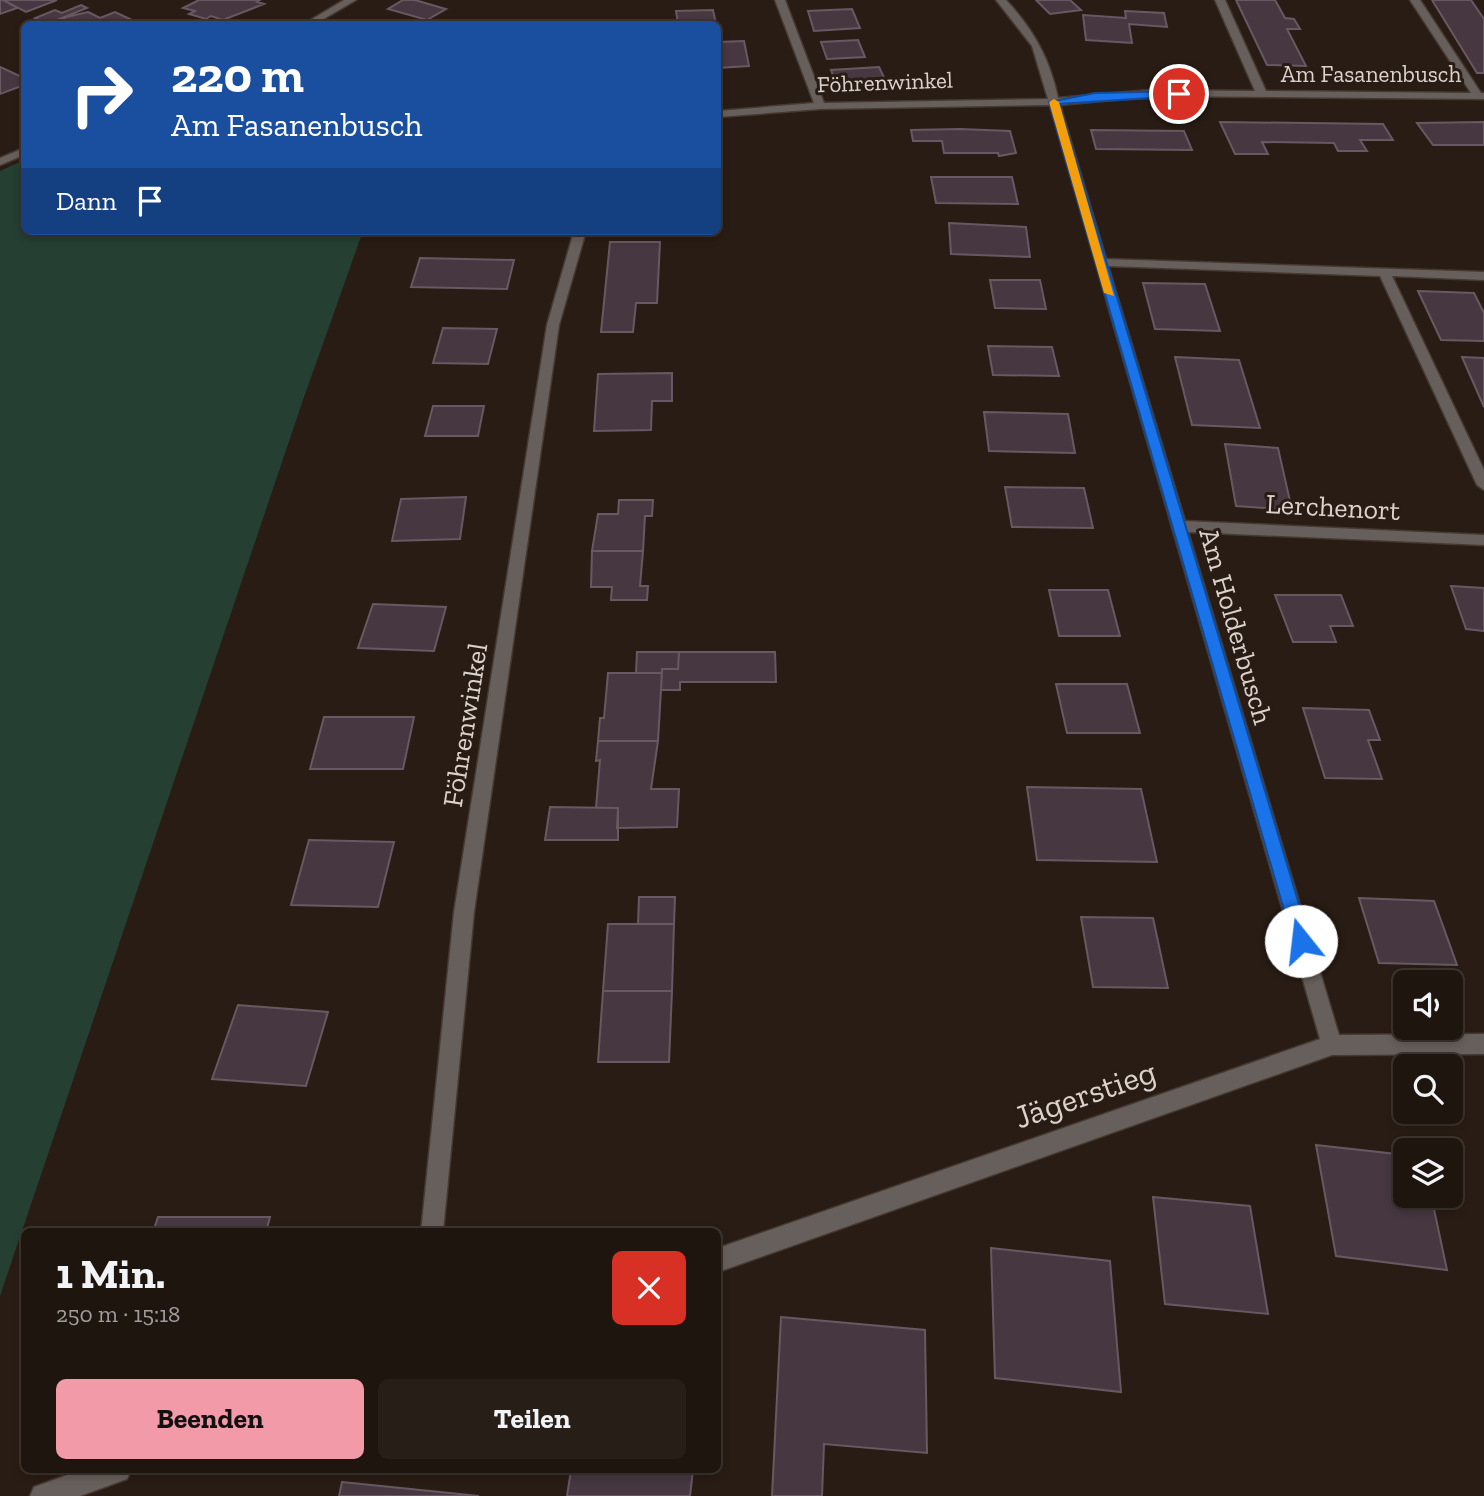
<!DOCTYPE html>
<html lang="de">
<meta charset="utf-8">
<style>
:root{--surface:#1f150f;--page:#271e18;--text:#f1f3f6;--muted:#a19f9e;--line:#3c342f;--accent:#f39aa9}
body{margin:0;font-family:"Zilla Slab",serif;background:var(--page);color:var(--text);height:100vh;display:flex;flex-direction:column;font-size:26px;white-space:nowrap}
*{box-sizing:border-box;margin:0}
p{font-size:23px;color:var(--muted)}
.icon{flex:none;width:38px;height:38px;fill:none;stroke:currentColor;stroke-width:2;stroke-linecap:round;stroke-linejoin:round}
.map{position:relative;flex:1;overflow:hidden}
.panel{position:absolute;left:21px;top:1228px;width:700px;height:245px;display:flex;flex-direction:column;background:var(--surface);border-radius:10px;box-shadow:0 4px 10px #0003,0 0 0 2px var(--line)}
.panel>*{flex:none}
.guide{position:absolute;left:21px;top:21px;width:700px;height:214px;border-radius:10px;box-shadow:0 4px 10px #0003,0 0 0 2px var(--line);background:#1a4fa0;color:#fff;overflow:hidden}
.buttons{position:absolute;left:1393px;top:970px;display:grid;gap:14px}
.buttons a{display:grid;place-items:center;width:70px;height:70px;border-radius:10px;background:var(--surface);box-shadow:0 4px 10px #0003,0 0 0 2px var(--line);font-size:35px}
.pin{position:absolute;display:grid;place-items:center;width:60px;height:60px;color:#fff;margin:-30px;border:4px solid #fff;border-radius:50%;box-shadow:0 2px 7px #0007}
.me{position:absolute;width:77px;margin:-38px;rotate:344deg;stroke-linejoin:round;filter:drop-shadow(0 0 5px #0008)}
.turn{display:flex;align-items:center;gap:24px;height:147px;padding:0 35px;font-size:32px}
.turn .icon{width:91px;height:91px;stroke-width:2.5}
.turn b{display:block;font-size:49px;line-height:60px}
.then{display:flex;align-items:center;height:66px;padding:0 35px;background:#0003;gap:14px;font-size:26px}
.round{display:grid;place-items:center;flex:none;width:74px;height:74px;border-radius:10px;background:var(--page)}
.summary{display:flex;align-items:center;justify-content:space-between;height:119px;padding:0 35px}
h1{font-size:42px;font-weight:700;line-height:52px}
.action{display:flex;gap:14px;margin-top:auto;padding:14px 35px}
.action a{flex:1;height:80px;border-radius:10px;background:var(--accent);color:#111;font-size:28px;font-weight:700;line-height:80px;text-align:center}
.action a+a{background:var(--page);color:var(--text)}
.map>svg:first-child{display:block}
</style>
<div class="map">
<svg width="1484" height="1496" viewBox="0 0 1484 1496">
<rect width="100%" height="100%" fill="#291c14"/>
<path fill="#253f32" d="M24 160V231H363L303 400 0 1296V171Z"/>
<path fill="#463740" stroke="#685862" stroke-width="2" d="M0 0H3L17 8 0 14Z
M3 0H57L26 12Z
M199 0H260L257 2 264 4 223 20 211 16 206 19 189 14 195 11 183 8Z
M403 0H415L446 9 427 20 388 9Z
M1036 0H1070L1081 10 1050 14Z
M1236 0H1275L1285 18 1294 19 1300 29H1287L1306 66 1267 65Z
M1432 0H1471L1484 19V73H1477Z
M81 5 87 8 47 24 35 18 55 10 62 13Z
M852 9 860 28 814 31 808 11Z
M713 10 716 24H678L676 11Z
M1125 11 1164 13 1167 27 1129 24 1132 43 1086 40 1083 15 1126 18Z
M88 12 100 18 115 12 132 20 122 24H58L68 21 62 18Z
M858 40 865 57 827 59 821 42Z
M744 41 749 66 718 68V42Z
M0 67 24 78V85L0 94Z
M879 67 888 86 838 89 831 70Z
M1220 122 1383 124 1393 140H1360L1367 151H1338L1334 143 1262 142 1268 154H1235Z
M1484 122V145H1433L1417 123Z
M960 129 1010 131 1016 153 999 156 998 153H944L942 141H913L911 130Z
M1091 130 1184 131 1192 150 1096 149Z
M931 177H1012L1018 204 936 203Z
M949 223 1026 227 1030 257 951 254Z
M610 242H660L657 303H636L633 332H601Z
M420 258 514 260 507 289 411 287Z
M990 280H1040L1046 309 995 308Z
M1143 283 1205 284 1220 331 1155 329Z
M1418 291 1474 293 1484 313V341L1441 340Z
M443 328 497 329 488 364 433 363Z
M988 346 1052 347 1059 376 993 375Z
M1175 357 1239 360 1260 428 1192 425Z
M1462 357 1484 358V407Z
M672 373V401H652L651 430 594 431 598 374Z
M433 406H484L478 436H425Z
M984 412 1068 414 1075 453 989 451Z
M1225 444 1278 448 1292 510 1236 506Z
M1005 487 1084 488 1093 528 1012 527Z
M466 497 460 539 392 541 401 499Z
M619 500H653L652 516H645L643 551H592L598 514H618Z
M592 551H643L640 586H648L647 600H611L612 587H591Z
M1451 586 1484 588V631L1466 629Z
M1049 590H1108L1120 636H1059Z
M1275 595H1341L1353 626H1330L1336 642H1293Z
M373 604 446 607 434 651 358 648Z
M637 652H679L678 669H662V673H636Z
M679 652H775L776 682H680V690H661L662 669H678Z
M608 673H662L658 741H598L600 718H604Z
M1056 684H1127L1140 733H1067Z
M1303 708 1369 710 1380 740H1368L1382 779 1325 778Z
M324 717H414L403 769H310Z
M598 741H658L651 789H679L677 827 617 828 618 808H596L600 760 596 761Z
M1027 787 1141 789 1157 862 1037 860Z
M550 807 618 808V840H545Z
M309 840 394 842 378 907 291 905Z
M639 897H675L674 924H638Z
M1359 898 1434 901 1457 965 1379 963Z
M1081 917 1153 918 1168 988 1093 987Z
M608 924H674L672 991H603Z
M603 991H672L669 1062H598Z
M238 1005 328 1012 306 1086 212 1079Z
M1316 1145 1405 1155V1195H1431L1447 1270 1336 1256Z
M1153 1197 1250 1206 1268 1314 1165 1304Z
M158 1217H270L266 1232H153Z
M991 1248 1110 1261 1121 1392 995 1378Z
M781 1317 925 1330 927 1453 824 1444 822 1496H772Z
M571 1470H693L690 1496H567Z
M342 1482 479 1496H339Z"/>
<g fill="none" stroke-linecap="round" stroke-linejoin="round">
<g stroke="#463932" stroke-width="3">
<path id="minor" d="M344 0H356L315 24H304Z
M775 0H785L824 103 1048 99 1032 46 996 0H1006C1033 29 1050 59 1058 98L1151 90 1255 91 1215 0H1225L1266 91 1471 93 1410 0H1420L1481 93H1484V99L1151 96 1060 105 1106 259 1484 272V280L1392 276 1484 470V490L1477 485 1380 276 1108 266 1185 521 1484 535V545L1188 532 1339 1035 1484 1034V1054L1332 1055 718 1272V1248L1320 1039 1050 105 820 109 718 117V111L814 103Z
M24 148V155L0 165V158Z
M574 231H586L559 325 474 912 443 1232H421L454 912 547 325Z
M81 1470H131L127 1479 80 1496H30L34 1487Z"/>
</g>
<use href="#minor" fill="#675f5b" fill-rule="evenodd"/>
</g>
<path fill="#1a73e8" stroke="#114b97" stroke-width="2" d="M1179 91 1182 96 1059 104 1310 941 1308 947 1301 949 1295 947 1293 941 1049 102 1095 93Z"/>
<path fill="#f59e0b" d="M1054 99 1059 102 1114 296 1104 293 1049 102Z"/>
<g text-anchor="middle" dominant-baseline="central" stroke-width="6" stroke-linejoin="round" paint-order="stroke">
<g font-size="23" fill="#dcd2cd" stroke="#291c14">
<text x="1371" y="74">Am Fasanenbusch</text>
<text transform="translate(885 82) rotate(-2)">Föhrenwinkel</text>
</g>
<g font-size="28" fill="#dcd2cd" stroke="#291c14">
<text transform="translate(1333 507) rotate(3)">Lerchenort</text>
<text transform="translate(1236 626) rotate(74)">Am Holderbusch</text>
<text transform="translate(465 725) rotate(-81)">Föhrenwinkel</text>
</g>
<g font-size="33" fill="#dcd2cd" stroke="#291c14">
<text transform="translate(1085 1094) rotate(-19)">Jägerstieg</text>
</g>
</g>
</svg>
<div class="buttons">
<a><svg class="icon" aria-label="sound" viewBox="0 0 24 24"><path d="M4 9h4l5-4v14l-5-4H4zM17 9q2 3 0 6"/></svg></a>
<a><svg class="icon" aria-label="search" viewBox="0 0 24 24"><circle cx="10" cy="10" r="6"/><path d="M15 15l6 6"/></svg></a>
<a><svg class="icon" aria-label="layers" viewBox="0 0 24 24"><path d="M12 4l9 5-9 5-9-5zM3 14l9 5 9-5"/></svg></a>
</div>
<div class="pin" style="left:1179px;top:94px;background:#d93025"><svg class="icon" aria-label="arrive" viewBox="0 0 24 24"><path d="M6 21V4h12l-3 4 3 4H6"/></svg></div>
<svg class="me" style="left:1301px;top:941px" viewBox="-20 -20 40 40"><circle r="19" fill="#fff"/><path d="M0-13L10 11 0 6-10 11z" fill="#1a73e8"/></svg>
<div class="guide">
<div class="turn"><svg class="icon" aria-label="right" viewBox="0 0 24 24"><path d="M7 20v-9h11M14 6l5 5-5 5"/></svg><div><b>220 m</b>Am Fasanenbusch</div></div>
<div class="then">Dann<svg class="icon" aria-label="arrive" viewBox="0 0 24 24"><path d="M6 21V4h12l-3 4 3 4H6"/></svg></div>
</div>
<section class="panel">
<div class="summary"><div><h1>1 Min.</h1><p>250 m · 15:18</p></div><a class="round" style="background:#d93025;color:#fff"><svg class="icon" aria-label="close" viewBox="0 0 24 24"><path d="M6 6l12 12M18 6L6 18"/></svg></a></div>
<div class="action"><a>Beenden</a><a>Teilen</a></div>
</section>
</div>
